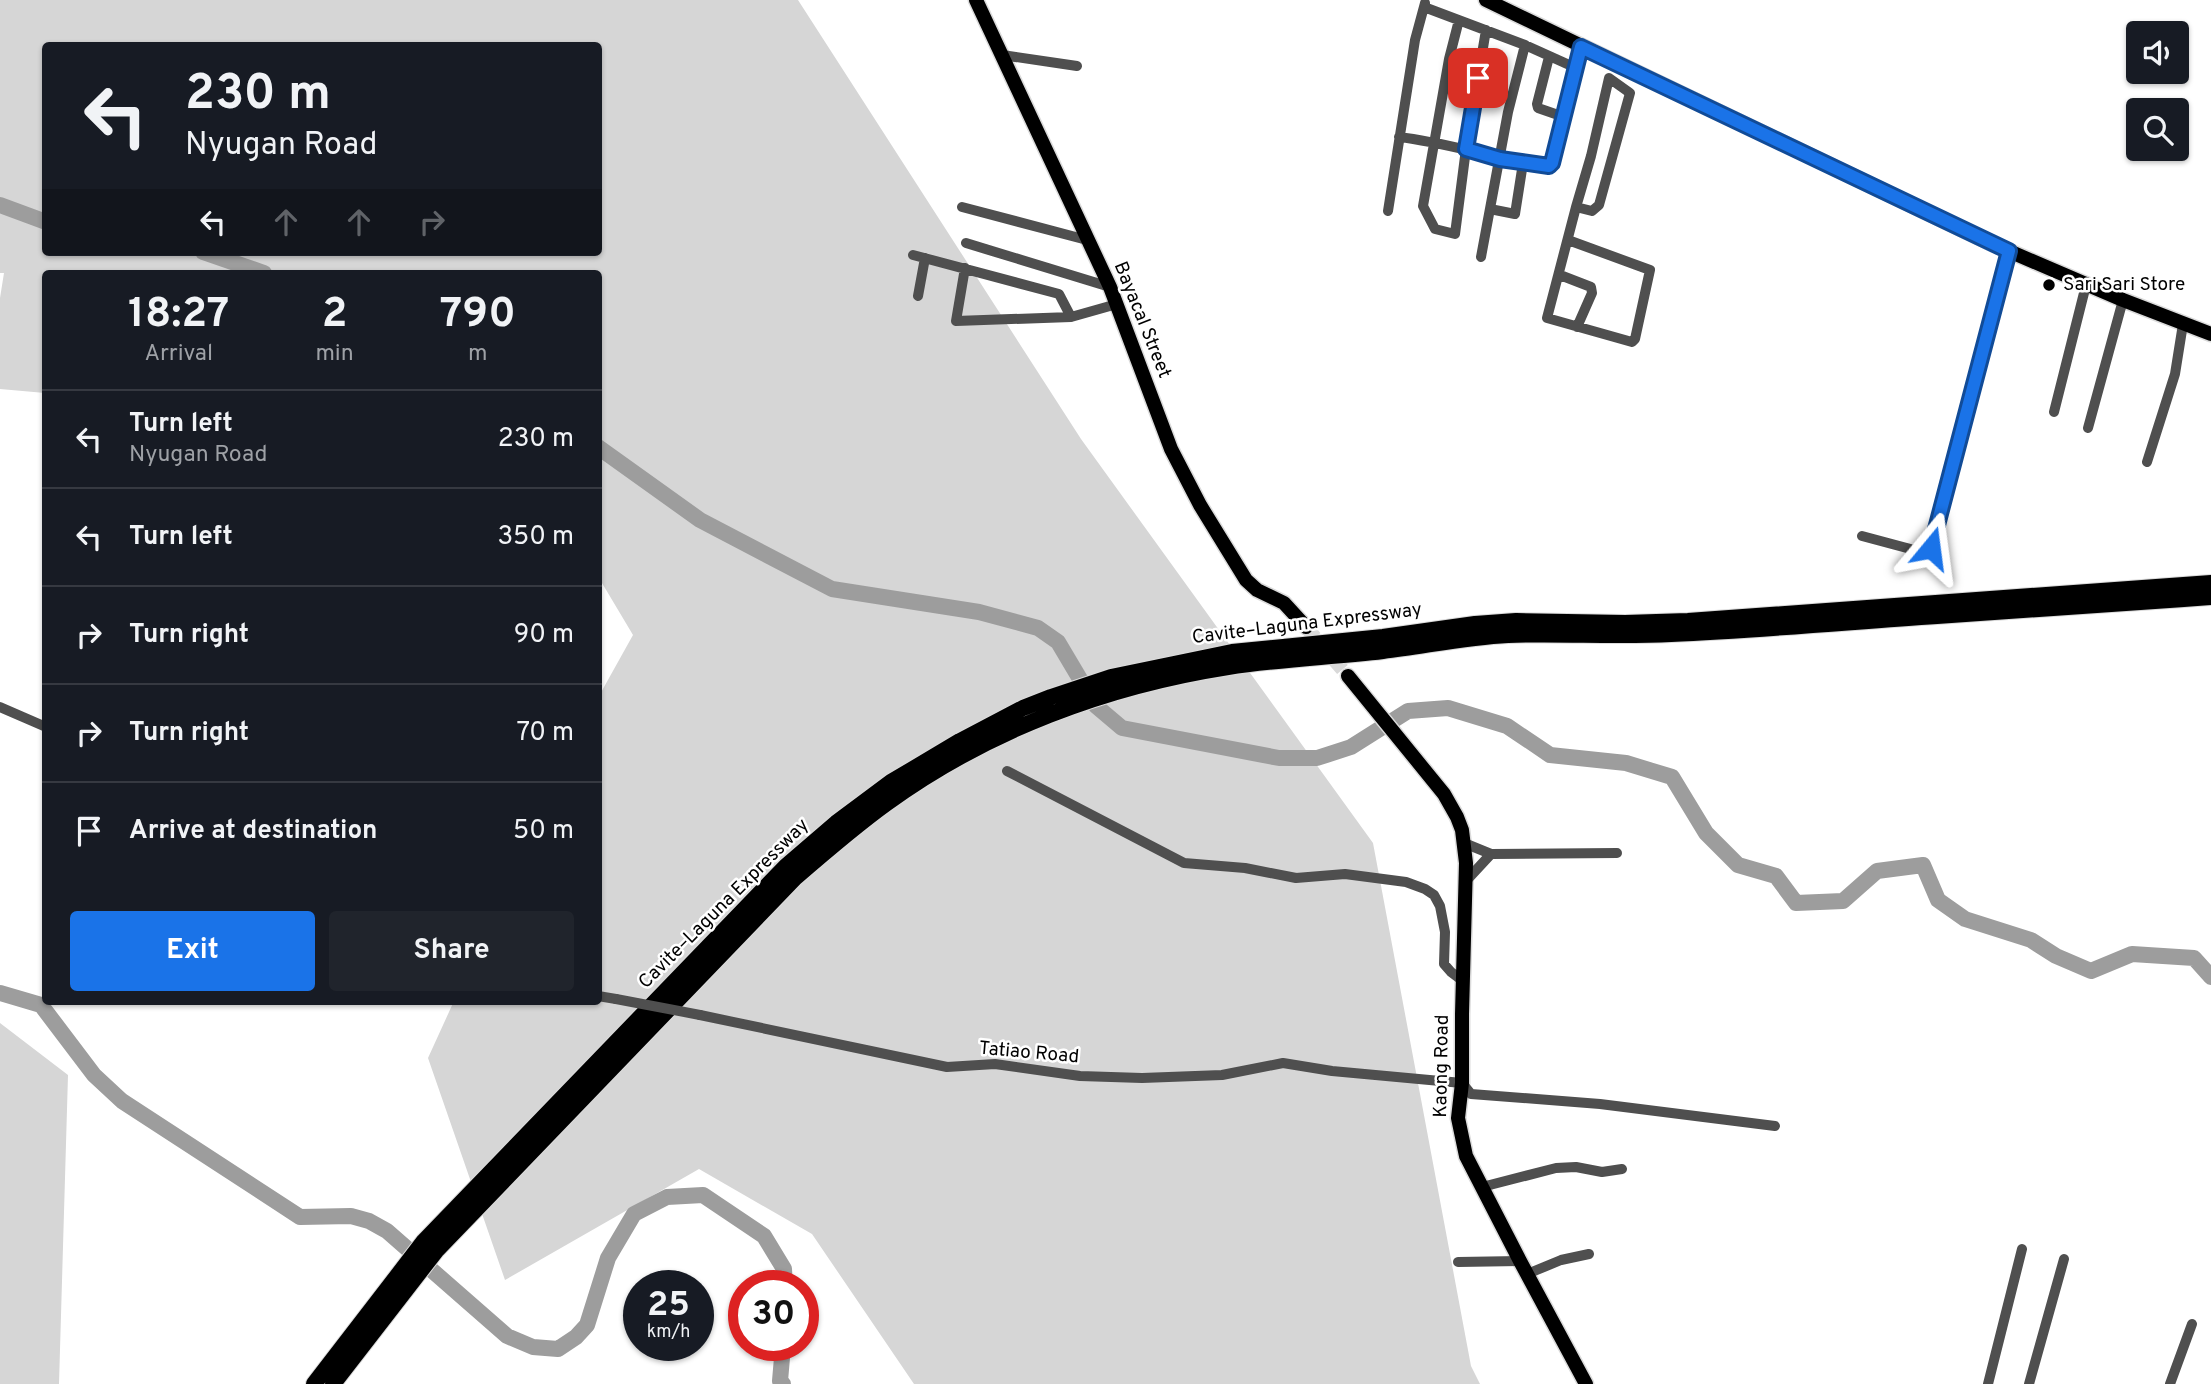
<!DOCTYPE html>
<meta charset="utf-8">
<style>
:root{--surface:#171b24;--page:#20242c;--text:#f1f3f6;--muted:#9ea1a6;--line:#363941;--accent:#1a73e8}
body{margin:0;font-family:Overpass,sans-serif;background:var(--page);color:var(--text);height:100vh;display:flex;flex-direction:column;font-size:26px;white-space:nowrap}
*{box-sizing:border-box;margin:0}
p{font-size:23px;color:var(--muted)}
.icon{flex:none;width:38px;height:38px;fill:none;stroke:currentColor;stroke-width:2;stroke-linecap:round;stroke-linejoin:round}
.map{position:relative;flex:1;overflow:hidden}
.sheet{position:absolute;left:42px;top:270px;width:560px;height:735px;display:flex;flex-direction:column;background:var(--surface);border-radius:7px;box-shadow:0 2px 5px #0004}
.sheet>*{flex:none}
.hud{position:absolute;left:42px;top:42px;width:560px;height:214px;border-radius:7px;box-shadow:0 2px 5px #0004;background:#171b24;color:var(--text);overflow:hidden}
.buttons{position:absolute;left:2126px;top:21px;display:grid;gap:14px}
.buttons a{display:grid;place-items:center;width:63px;height:63px;border-radius:7px;background:var(--surface);box-shadow:0 2px 5px #0004;font-size:35px}
.speed{position:absolute;left:623px;top:1270px;display:flex;gap:14px;font-size:35px;font-weight:700;text-align:center}
.speed>*{display:grid;place-content:center;width:91px;height:91px;border-radius:50%;background:var(--surface);box-shadow:0 2px 5px #0004;line-height:1}
.speed small{font-size:18px;font-weight:400}
.speed .limit{border:10px solid #d22;background:#fff;color:#111}
.pin{position:absolute;display:grid;place-items:center;width:60px;height:60px;color:#fff;margin:-30px;border-radius:14px;box-shadow:0 4px 10px #0006}
.me{position:absolute;width:77px;margin:-38px;rotate:16deg;stroke-linejoin:round;filter:drop-shadow(0 0 5px #0008)}
.turn{display:flex;align-items:center;gap:24px;height:147px;padding:0 28px;font-size:32px}
.turn .icon{width:91px;height:91px;stroke-width:2.5}
.turn b{display:block;font-size:49px;line-height:60px}
.lanes{display:flex;align-items:center;height:66px;padding:0 28px;background:#0003;justify-content:center;gap:35px;direction:ltr}
.lanes .off{opacity:.35}
.eta{display:flex;justify-content:space-evenly;align-items:center;height:119px;text-align:center}
.eta b{font-size:42px;font-weight:700;line-height:49px}
.primary-button{display:flex;gap:14px;margin-top:auto;padding:14px 28px}
.primary-button a{flex:1;height:80px;border-radius:7px;background:var(--accent);color:#fff;font-size:28px;font-weight:700;line-height:80px;text-align:center}
.primary-button a+a{background:var(--page);color:var(--text)}
ul{padding:0;list-style:none}
li{display:flex;align-items:center;gap:21px;height:98px;padding:0 28px;border-top:2px solid var(--line)}
li div{flex:1}
li b{display:block;font-size:26px}
li em{font-style:normal}
.map>svg:first-child{display:block}
</style>
<div class="map">
<svg width="2211" height="1384" viewBox="0 0 2211 1384">
<rect width="100%" height="100%" fill="#fff"/>
<path fill="#d6d6d6" fill-rule="evenodd" d="M0 0H798L1081 439 1373 843 1471 1366 1480 1384H914L812 1234 699 1169 505 1280 428 1058 454 1001H598L599 696 633 635 599 578 598 273H46L45 393 0 389V298L4 273H0ZM46 46H598V252H46Z
M0 1023 68 1075 59 1384H0Z"/>
<g fill="none" stroke-linecap="round" stroke-linejoin="round">
<path stroke="#9d9d9d" stroke-width="16" d="M0 205 46 222
M203 252 264 273
M598 447 700 520 832 589 979 612 1038 628 1058 642 1096 706 1122 728 1279 758H1317L1351 747 1408 711 1448 708 1507 726 1550 755 1626 763 1672 777 1706 833 1738 865 1776 876 1796 903 1843 901 1877 871 1923 865 1938 900 1965 919 2031 940 2056 956 2091 971 2132 954 2194 958 2211 977
M0 993 41 1005 94 1075 122 1101 300 1217 351 1216 369 1221 387 1231 507 1336 533 1347 558 1349 576 1337 587 1325 608 1258 634 1214 667 1197 703 1195 764 1236 784 1269 785 1286
M783 1384 780 1381 783 1346"/>
<path stroke="#d9d9d9" stroke-width="14" stroke-dasharray="14 7" stroke-linecap="butt" d="M1306 627 1348 676"/>
<g stroke="#dbdbdb" stroke-width="17">
<path id="major" d="M976 0 1110 287 1171 449 1200 505 1246 580 1257 590 1284 603 1306 627
M1486 0 1995 245 2123 300 2211 334
M1348 676 1444 794 1457 817 1462 830 1466 863 1462 1014V1083L1458 1118 1466 1156 1520 1261 1586 1384"/>
</g>
<g stroke="#dbdbdb" stroke-width="18">
<path id="highway" d="M314 1384 424 1241 786 866 836 823 891 782 960 741 1023 708 1051 697 1111 677 1232 652 1383 637 1475 624 1516 621 1625 623 1688 621 2211 583
M333 1384 436 1251 795 878C825 852 855 826 887 803 988 730 1106 686 1228 667 1279 659 1332 657 1383 651 1425 646 1466 637 1508 635 1562 633 1617 637 1671 634 1760 630 1849 622 1937 616 2029 609 2120 604 2211 597"/>
</g>
<path stroke="#4f4f4f" stroke-width="10" d="M1424 7 1525 45 1508 112 1481 257
M1459 20 1449 59 1423 206 1435 229 1455 234 1466 149 1486 30
M1002 55 1077 66
M1549 57 1537 104 1538 108 1564 117
M1609 78 1630 93 1599 205 1592 211 1576 207 1591 156Z
M1399 137C1450 143 1498 160 1549 166L1552 163 1576 68 1525 45
M962 207 1087 240
M1490 209 1515 214 1523 163
M1388 211 1415 40 1425 3
M1568 240 1650 270 1635 339 1632 342 1547 318 1576 207
M966 243 1110 287
M913 255 1059 294 1071 317 1117 304
M965 268 956 321 1071 317
M1560 275 1591 287 1592 293 1577 327
M918 296 925 258
M2054 412 2086 285
M2088 428 2123 300
M2147 462 2175 374 2183 324
M1862 536 1918 551 1931 548 2009 251
M0 707 46 727
M1007 771 1184 863 1245 868 1296 878 1345 874 1406 882 1425 889 1434 895 1440 906 1445 932 1444 964 1451 972 1463 981
M1464 843 1491 854 1617 853
M1465 882 1491 854
M598 996 616 999
M700 1015 947 1067 995 1064 1080 1076 1142 1078 1222 1075 1283 1063 1332 1071 1462 1083 1471 1094 1600 1104 1775 1126
M1482 1187 1556 1168 1576 1167 1602 1172 1622 1169
M1458 1262 1520 1261
M1527 1274 1561 1260 1589 1254
M1988 1384 2022 1249
M2029 1384 2064 1259
M2170 1384 2192 1324"/>
<use href="#major" stroke="#000" stroke-width="14"/>
<use href="#highway" stroke="#000" stroke-width="16"/>
<path stroke="#4f4f4f" stroke-width="10" d="M616 999 700 1015"/>
</g>
<g fill="none" stroke-linecap="round" stroke-linejoin="round">
<g stroke="#114b97" stroke-width="18">
<path id="route" d="M1478 78 1466 149 1500 159 1549 166 1552 163 1581 47 2009 251 1931 548"/>
</g>
<use href="#route" stroke="#1a73e8" stroke-width="12"/>
</g>
<circle fill="#000" stroke="#fff" stroke-width="2.5" cx="2049" cy="285" r="7"/>
<g text-anchor="middle" dominant-baseline="central" stroke-width="5" stroke-linejoin="round" paint-order="stroke">
<g font-size="19" fill="#000" stroke="#fff" text-anchor="start">
<text x="2063" y="285">Sari Sari Store</text>
</g>
<g font-size="19" fill="#000" stroke="#fff">
<text transform="translate(1142 320) rotate(68)">Bayacal Street</text>
<text transform="translate(1307 624) rotate(-7)">Cavite–Laguna Expressway</text>
<text transform="translate(724 904) rotate(-45)">Cavite–Laguna Expressway</text>
<text transform="translate(1029 1053) rotate(5)">Tatiao Road</text>
<text transform="translate(1442 1066) rotate(-89)">Kaong Road</text>
</g>
</g>
</svg>
<div class="buttons">
<a><svg class="icon" aria-label="sound" viewBox="0 0 24 24"><path d="M4 9h4l5-4v14l-5-4H4zM17 9q2 3 0 6"/></svg></a>
<a><svg class="icon" aria-label="search" viewBox="0 0 24 24"><circle cx="10" cy="10" r="6"/><path d="M15 15l6 6"/></svg></a>
</div>
<div class="speed"><div>25<small>km/h</small></div><div class="limit">30</div></div>
<div class="pin" style="left:1478px;top:78px;background:#d93025"><svg class="icon" aria-label="arrive" viewBox="0 0 24 24"><path d="M6 21V4h12l-3 4 3 4H6"/></svg></div>
<svg class="me" style="left:1931px;top:548px" viewBox="-20 -20 40 40"><path d="M0-17L14 15 0 8-14 15z" fill="#1a73e8" stroke="#fff" stroke-width="4"/></svg>
<div class="hud">
<div class="turn"><svg class="icon" aria-label="left" viewBox="0 0 24 24"><path d="M17 20v-9H6M10 6l-5 5 5 5"/></svg><div><b>230 m</b>Nyugan Road</div></div>
<div class="lanes"><svg class="icon" aria-label="left" viewBox="0 0 24 24"><path d="M17 20v-9H6M10 6l-5 5 5 5"/></svg><svg class="icon off" aria-label="ahead" viewBox="0 0 24 24"><path d="M12 20V5M6 11l6-6 6 6"/></svg><svg class="icon off" aria-label="ahead" viewBox="0 0 24 24"><path d="M12 20V5M6 11l6-6 6 6"/></svg><svg class="icon off" aria-label="right" viewBox="0 0 24 24"><path d="M7 20v-9h11M14 6l5 5-5 5"/></svg></div>
</div>
<section class="sheet">
<div class="eta">
<div><b>18:27</b><p>Arrival</p></div>
<div><b>2</b><p>min</p></div>
<div><b>790</b><p>m</p></div>
</div>
<ul>
<li><svg class="icon" aria-label="left" viewBox="0 0 24 24"><path d="M17 20v-9H6M10 6l-5 5 5 5"/></svg><div><b>Turn left</b><p>Nyugan Road</p></div><em>230 m</em></li>
<li><svg class="icon" aria-label="left" viewBox="0 0 24 24"><path d="M17 20v-9H6M10 6l-5 5 5 5"/></svg><div><b>Turn left</b></div><em>350 m</em></li>
<li><svg class="icon" aria-label="right" viewBox="0 0 24 24"><path d="M7 20v-9h11M14 6l5 5-5 5"/></svg><div><b>Turn right</b></div><em>90 m</em></li>
<li><svg class="icon" aria-label="right" viewBox="0 0 24 24"><path d="M7 20v-9h11M14 6l5 5-5 5"/></svg><div><b>Turn right</b></div><em>70 m</em></li>
<li><svg class="icon" aria-label="arrive" viewBox="0 0 24 24"><path d="M6 21V4h12l-3 4 3 4H6"/></svg><div><b>Arrive at destination</b></div><em>50 m</em></li>
</ul>
<div class="primary-button"><a>Exit</a><a>Share</a></div>
</section>
</div>
